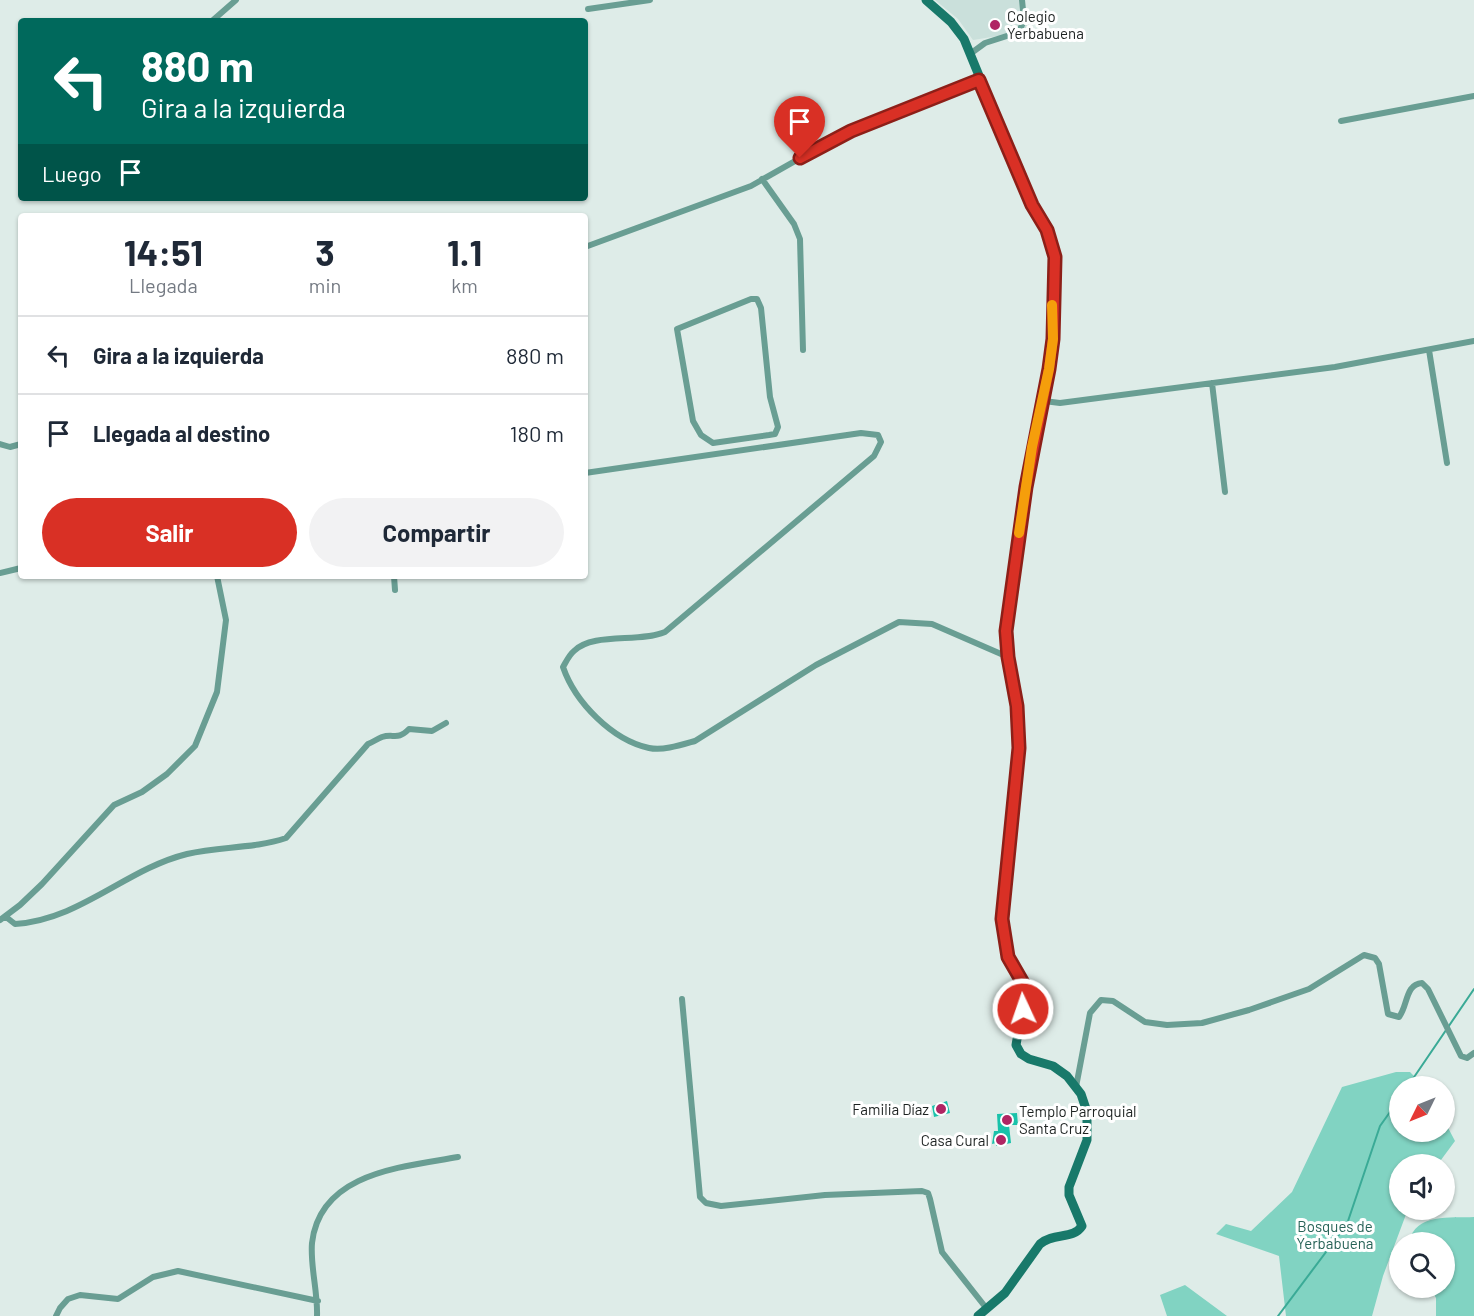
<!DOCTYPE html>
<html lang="es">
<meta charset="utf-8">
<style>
:root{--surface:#fff;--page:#f2f2f3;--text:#1f2937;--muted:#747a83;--line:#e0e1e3;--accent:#d93025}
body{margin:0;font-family:Barlow,sans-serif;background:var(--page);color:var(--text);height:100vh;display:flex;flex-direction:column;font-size:22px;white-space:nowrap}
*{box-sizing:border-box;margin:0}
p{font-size:20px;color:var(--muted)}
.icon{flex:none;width:33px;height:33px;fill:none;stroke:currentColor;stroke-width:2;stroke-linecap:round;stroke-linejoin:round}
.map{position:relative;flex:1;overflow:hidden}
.side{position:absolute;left:18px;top:213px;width:570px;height:366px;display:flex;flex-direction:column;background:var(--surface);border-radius:6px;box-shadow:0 2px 4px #0004}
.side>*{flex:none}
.top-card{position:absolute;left:18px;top:18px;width:570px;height:183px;border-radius:6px;box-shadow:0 2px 4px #0004;background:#00695c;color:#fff;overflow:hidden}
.needle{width:39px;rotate:227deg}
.tools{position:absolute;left:1389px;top:1076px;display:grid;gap:12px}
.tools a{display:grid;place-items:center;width:66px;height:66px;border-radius:50%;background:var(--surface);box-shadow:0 2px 4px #0004;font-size:30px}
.pin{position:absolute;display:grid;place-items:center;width:51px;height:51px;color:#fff;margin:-62px -26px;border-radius:50% 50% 50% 0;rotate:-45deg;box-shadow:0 0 6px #0007}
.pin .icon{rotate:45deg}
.me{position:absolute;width:66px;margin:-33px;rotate:357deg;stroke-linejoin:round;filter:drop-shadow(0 0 4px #0008)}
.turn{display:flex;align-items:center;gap:21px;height:126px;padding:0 24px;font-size:27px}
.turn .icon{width:78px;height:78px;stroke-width:2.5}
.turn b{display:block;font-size:42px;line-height:51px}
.then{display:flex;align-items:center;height:57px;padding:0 24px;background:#0003;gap:12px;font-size:22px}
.eta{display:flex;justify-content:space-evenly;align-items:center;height:102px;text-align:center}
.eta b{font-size:36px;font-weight:700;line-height:42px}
.primary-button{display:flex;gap:12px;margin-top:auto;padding:12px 24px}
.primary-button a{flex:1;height:69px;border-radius:36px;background:var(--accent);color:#fff;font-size:24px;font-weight:700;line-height:69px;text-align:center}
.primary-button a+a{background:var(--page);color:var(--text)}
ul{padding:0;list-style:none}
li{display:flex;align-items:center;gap:18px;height:78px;padding:0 24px;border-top:2px solid var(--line)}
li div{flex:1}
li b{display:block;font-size:22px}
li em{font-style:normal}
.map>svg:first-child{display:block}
</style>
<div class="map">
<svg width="1474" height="1316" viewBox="0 0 1474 1316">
<rect width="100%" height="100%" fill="#deece8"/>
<path fill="#cae0db" d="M935 0H1024L1028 31 973 40 958 19Z"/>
<path fill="#81d3c2" d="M1396 1072H1410L1424 1086H1400V1131H1444L1445 1122 1455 1141 1438 1164H1400V1209H1408L1383 1276 1372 1316H1286L1279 1256 1216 1234 1226 1224 1251 1231 1292 1192 1342 1087Z
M1474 1217V1316H1436V1298L1430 1287H1444V1242H1409C1415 1213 1451 1218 1474 1217Z
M1185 1285 1227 1316H1167L1160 1295Z"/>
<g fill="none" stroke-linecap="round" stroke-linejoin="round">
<path stroke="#3aaa96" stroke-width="2" d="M1408 1086 1474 989
M1278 1316 1347 1224 1380 1126 1400 1098"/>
</g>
<path fill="#19c2aa" d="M947 1101 950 1113 934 1117 932 1106Z
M1017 1113 1018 1125H1009L1011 1143 996 1146V1143L992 1144 994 1131H998L997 1114Z"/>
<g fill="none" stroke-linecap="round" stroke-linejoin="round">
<path stroke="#699e93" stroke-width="6" d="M588 9 650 0
M212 21 236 0
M970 54 985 43 1019 32 1024 20 1022 0
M1341 121 1474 96
M762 179 794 224 800 239 803 350
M585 247 751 186 834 139 979 80
M751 299H757L761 308 770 397 778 427 775 434 769 435 713 443 701 435 693 421 677 329Z
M1429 350 1447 463
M1212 383 1225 492
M1044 401 1060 403 1335 367 1474 341
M0 444 10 447 21 444
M585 473 861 433 878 435 881 442 874 456 665 632C639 643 593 632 574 651 569 655 566 662 563 667 575 702 612 740 649 748 663 751 681 745 695 741L816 665 899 622 932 624 1008 657
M0 573 21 568
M394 576 395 590
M6 917 15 924C80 920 126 869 187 854 220 846 254 849 286 838L368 744C373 742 377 739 382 737 394 733 397 741 409 729L432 731 446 723
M0 920 20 905 42 884 114 805 142 792 167 774 195 746 217 692 226 620 217 576
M682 999 700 1197 706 1203 721 1206 825 1195 922 1191 928 1193 930 1199 942 1252 987 1309
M1076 1087 1090 1013 1101 1000 1113 1001 1145 1022 1167 1025 1202 1023 1249 1010 1309 989 1364 955 1375 958 1379 964 1388 1014 1399 1017C1408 1006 1405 984 1422 983L1428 989 1461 1056 1467 1058 1474 1053
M56 1316 60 1308 68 1299 80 1295 118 1299 153 1277 178 1271 318 1301
M317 1316C318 1292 310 1266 312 1243 320 1172 403 1167 458 1157"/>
<path stroke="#18796a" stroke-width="9" d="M926 0 951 22 964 39 1032 205 1047 229 1055 257 1053 339 1044 401 1026 487 1006 631 1008 657 1017 706 1019 748 1002 919 1008 957 1023 983 1025 994 1016 1045 1021 1054 1029 1059 1053 1066 1067 1076 1081 1094 1087 1112V1140L1069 1187V1195L1082 1226C1073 1240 1054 1232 1040 1244L1005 1293 978 1316"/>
</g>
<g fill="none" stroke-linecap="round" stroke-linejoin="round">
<g stroke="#8d1f18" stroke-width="15">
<path id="route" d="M800 158 851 131 979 80 1032 205 1047 230 1055 257 1053 339 1049 369 1026 487 1006 631 1008 657 1017 706 1019 748 1002 919 1008 957 1023 983 1025 994 1023 1009"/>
</g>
<use href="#route" stroke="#d93025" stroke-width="10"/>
<path stroke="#f59e0b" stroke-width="10" d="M1019 533 1032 447 1049 369 1053 339 1052 305"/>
</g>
<g fill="#b02563" stroke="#fff" stroke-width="2">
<circle cx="995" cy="25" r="6"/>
<circle cx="941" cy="1109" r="6"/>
<circle cx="1007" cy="1120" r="6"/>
<circle cx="1001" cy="1140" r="6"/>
</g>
<g text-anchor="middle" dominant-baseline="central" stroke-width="6" stroke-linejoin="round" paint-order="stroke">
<g font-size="15" fill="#1d2221" stroke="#fff" text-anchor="start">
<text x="1007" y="16">Colegio<tspan x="1007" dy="17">Yerbabuena</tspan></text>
<text x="929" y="1109" text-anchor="end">Familia Díaz</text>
<text x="1019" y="1111">Templo Parroquial<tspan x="1019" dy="17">Santa Cruz</tspan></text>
<text x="989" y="1140" text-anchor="end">Casa Cural</text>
</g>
<g font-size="15" fill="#276257" stroke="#fff">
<text x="1335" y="1226">Bosques de<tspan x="1335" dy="17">Yerbabuena</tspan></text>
</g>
</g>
</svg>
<div class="tools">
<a><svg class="needle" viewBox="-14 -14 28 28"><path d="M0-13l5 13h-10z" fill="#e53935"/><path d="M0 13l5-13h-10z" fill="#747a83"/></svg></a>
<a><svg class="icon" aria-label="sound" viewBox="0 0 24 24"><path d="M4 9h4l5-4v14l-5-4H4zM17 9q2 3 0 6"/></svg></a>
<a><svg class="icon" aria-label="search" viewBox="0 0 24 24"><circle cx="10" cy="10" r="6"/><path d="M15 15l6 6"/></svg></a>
</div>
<div class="pin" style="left:800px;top:158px;background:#d93025"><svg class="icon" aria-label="arrive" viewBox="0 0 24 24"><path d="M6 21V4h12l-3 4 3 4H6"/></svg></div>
<svg class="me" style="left:1023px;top:1009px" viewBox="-20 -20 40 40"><circle r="17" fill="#d93025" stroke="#fff" stroke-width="3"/><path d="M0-11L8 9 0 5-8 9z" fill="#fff"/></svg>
<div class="top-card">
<div class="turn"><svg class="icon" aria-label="left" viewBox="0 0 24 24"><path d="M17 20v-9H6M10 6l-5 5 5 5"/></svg><div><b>880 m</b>Gira a la izquierda</div></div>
<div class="then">Luego<svg class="icon" aria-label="arrive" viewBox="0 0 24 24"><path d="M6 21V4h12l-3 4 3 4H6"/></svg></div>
</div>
<section class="side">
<div class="eta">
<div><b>14:51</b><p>Llegada</p></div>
<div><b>3</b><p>min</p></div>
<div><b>1.1</b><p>km</p></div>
</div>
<ul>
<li><svg class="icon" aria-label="left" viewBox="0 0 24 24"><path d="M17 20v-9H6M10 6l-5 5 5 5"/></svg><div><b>Gira a la izquierda</b></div><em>880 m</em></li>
<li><svg class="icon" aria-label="arrive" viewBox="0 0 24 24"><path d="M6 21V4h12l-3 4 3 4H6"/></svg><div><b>Llegada al destino</b></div><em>180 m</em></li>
</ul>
<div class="primary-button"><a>Salir</a><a>Compartir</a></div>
</section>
</div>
